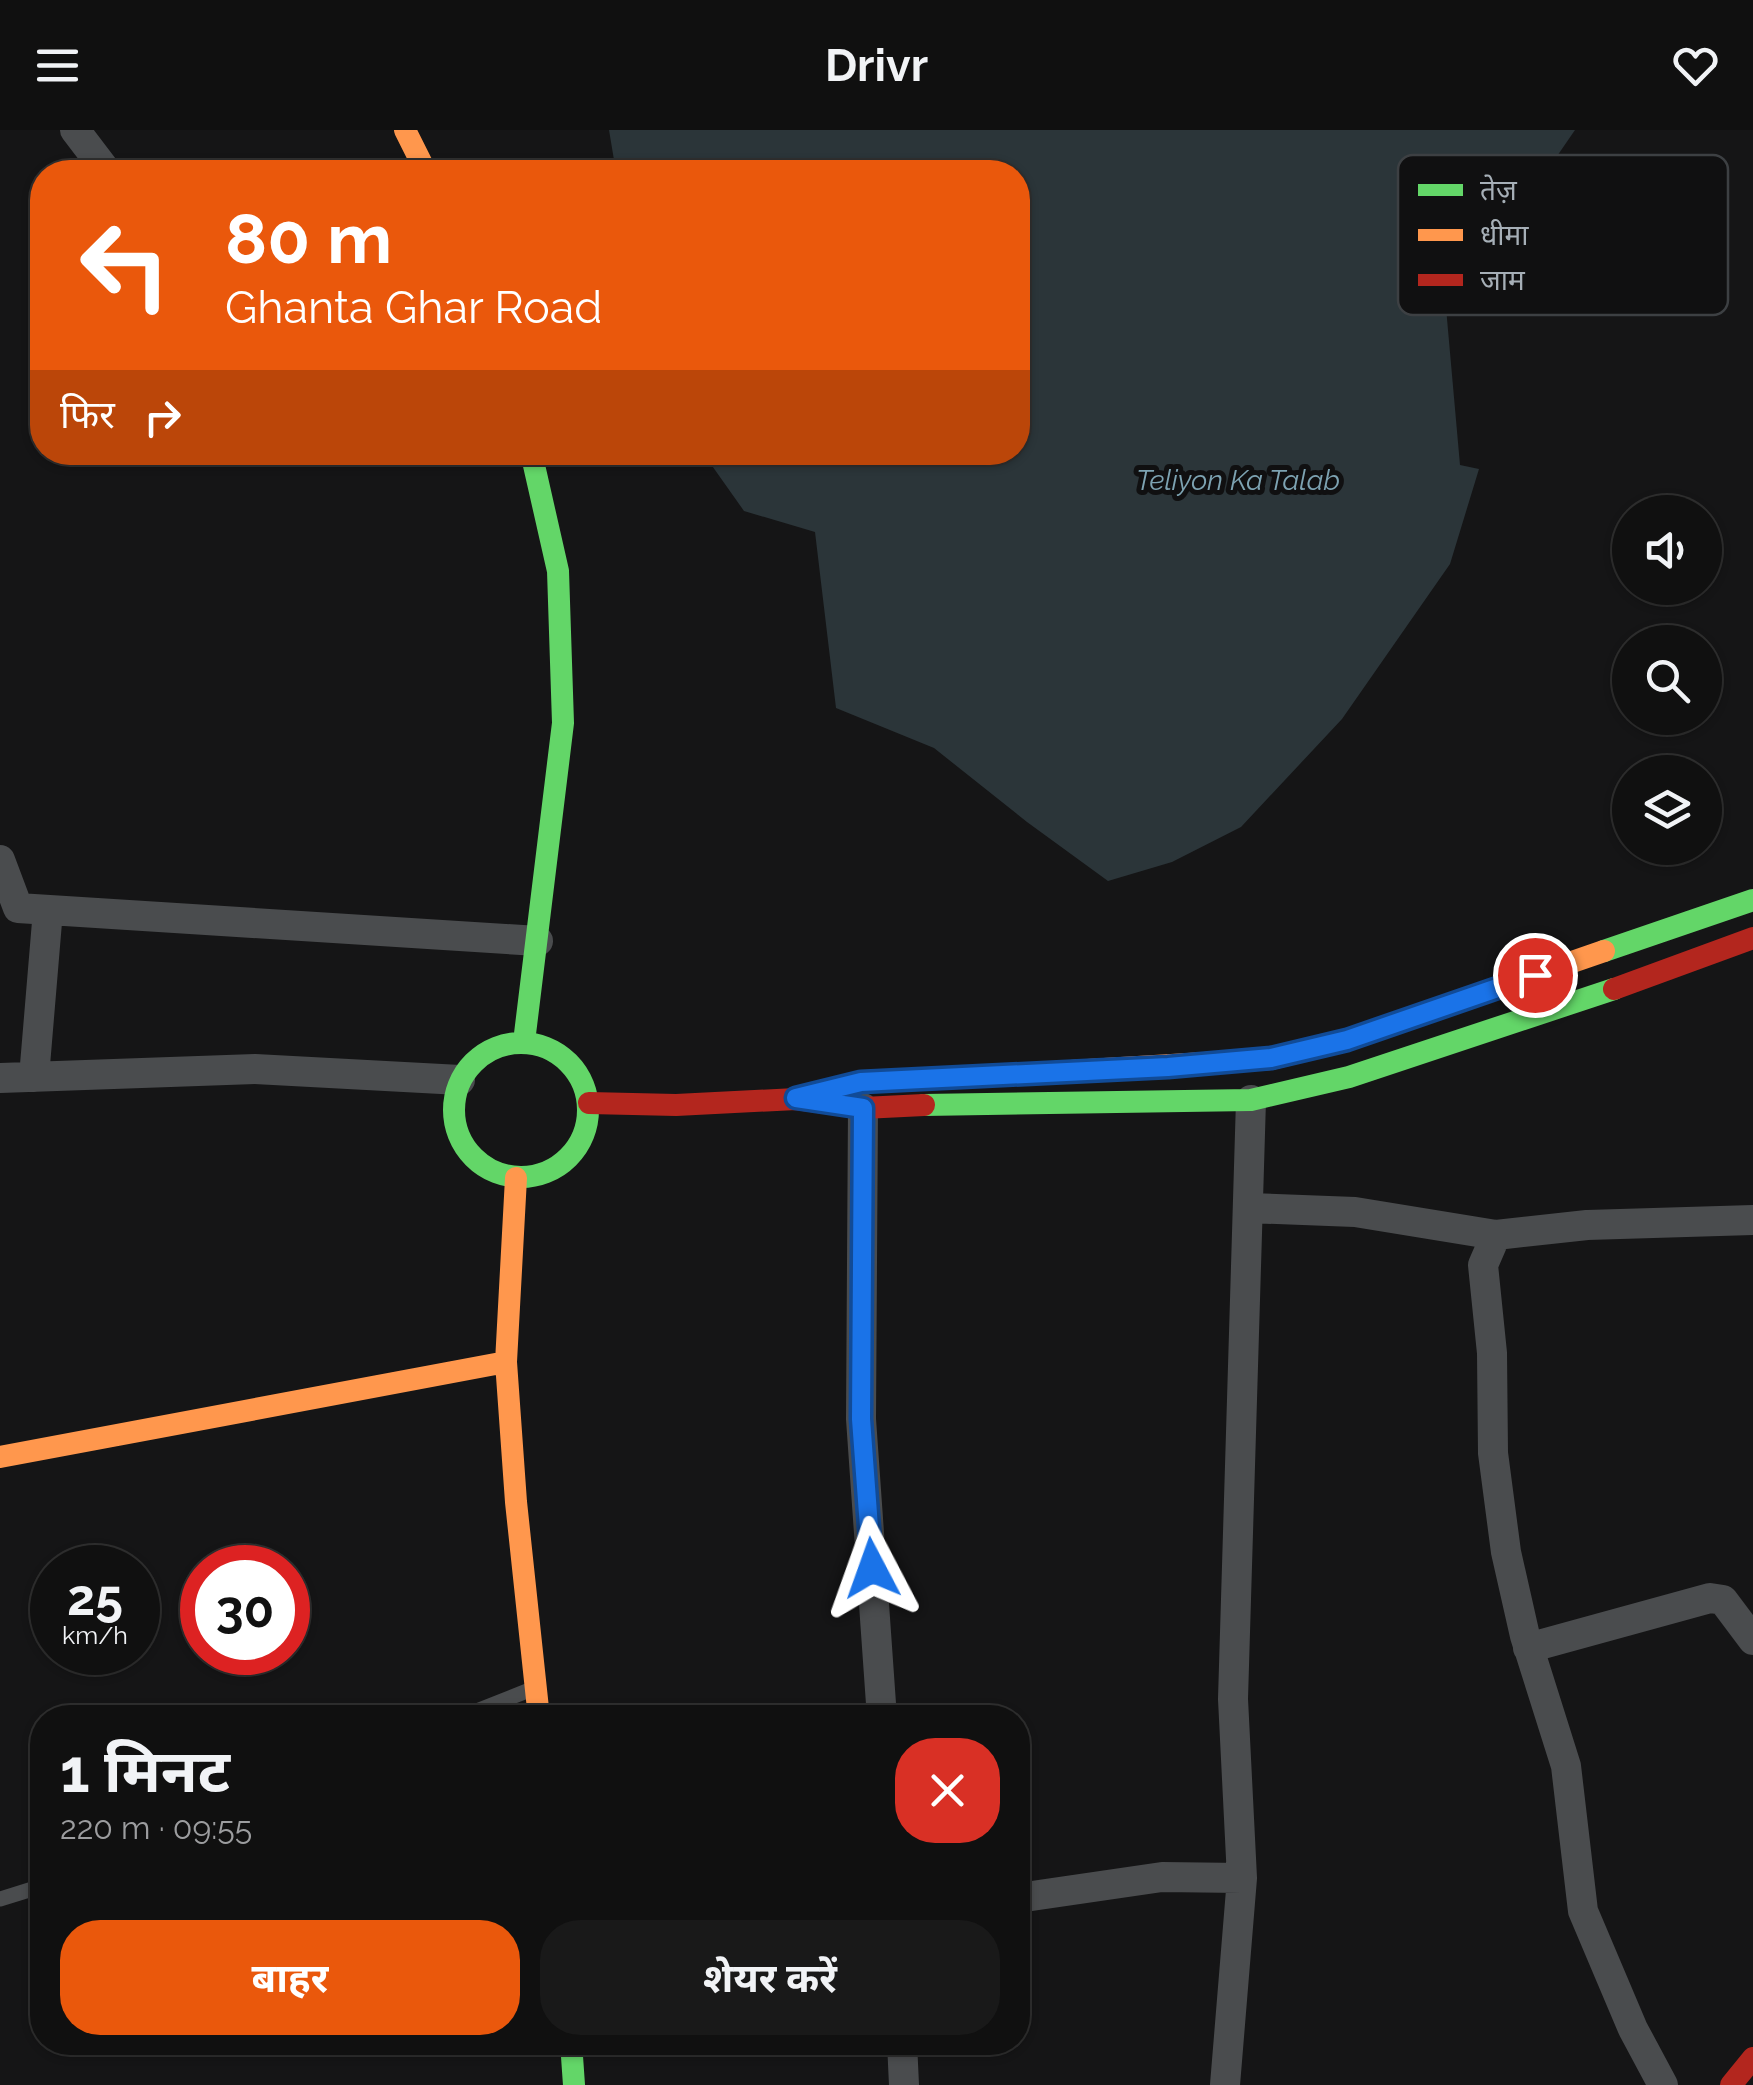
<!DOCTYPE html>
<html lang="hi">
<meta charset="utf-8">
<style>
:root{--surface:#101010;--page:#191919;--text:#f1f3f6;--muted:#9c9d9f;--line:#303030;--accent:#ea580c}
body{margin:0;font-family:Raleway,"Noto Sans Devanagari",sans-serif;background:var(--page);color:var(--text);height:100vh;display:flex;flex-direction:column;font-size:38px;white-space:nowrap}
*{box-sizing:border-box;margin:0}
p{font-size:32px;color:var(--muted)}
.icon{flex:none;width:55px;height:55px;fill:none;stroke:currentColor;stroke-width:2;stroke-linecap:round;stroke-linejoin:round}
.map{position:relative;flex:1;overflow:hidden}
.panel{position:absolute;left:30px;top:1575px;width:1000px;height:350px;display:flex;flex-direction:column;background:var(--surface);border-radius:40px;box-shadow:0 2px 8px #0004,0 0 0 2px var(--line)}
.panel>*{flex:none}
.top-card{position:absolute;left:30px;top:30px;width:1000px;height:305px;border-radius:40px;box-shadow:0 2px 8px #0004,0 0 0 2px var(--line);background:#ea580c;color:#fff;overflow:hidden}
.tools{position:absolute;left:1612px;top:365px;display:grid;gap:20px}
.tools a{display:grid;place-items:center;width:110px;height:110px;border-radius:50%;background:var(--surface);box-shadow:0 2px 8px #0004,0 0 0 2px var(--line);font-size:50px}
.speed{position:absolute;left:30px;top:1415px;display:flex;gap:20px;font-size:50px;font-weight:700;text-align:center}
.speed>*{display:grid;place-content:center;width:130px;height:130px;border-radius:50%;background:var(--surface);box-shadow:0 2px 8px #0004,0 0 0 2px var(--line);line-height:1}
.speed small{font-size:25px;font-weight:400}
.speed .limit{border:15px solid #d22;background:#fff;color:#111}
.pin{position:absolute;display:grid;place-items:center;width:85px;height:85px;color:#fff;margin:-42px;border:5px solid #fff;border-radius:50%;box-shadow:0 2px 10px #0007}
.me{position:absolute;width:110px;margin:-55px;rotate:356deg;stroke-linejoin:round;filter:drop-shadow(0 0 8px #0008)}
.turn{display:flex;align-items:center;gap:35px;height:210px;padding:0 30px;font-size:45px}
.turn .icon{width:130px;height:130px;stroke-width:2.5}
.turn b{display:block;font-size:70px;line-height:85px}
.then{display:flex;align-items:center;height:95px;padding:0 30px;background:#0003;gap:20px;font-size:38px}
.round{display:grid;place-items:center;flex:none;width:105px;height:105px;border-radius:40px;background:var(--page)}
.summary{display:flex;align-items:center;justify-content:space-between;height:170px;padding:0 30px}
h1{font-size:60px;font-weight:700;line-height:75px}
.button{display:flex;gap:20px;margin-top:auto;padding:20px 30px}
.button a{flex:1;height:115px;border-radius:40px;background:var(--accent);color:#fff;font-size:40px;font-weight:700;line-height:115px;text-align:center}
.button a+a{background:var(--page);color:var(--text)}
header{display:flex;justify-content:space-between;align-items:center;height:130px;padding:0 30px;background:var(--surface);font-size:45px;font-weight:700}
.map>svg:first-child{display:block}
</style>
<header><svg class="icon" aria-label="menu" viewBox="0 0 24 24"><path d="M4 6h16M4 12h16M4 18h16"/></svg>Drivr<svg class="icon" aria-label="heart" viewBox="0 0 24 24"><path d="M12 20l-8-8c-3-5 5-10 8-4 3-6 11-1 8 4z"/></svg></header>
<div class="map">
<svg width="1753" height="1955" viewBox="0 0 1753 1955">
<rect width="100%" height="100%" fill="#151516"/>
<path fill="#2b3539" d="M609 0H1575L1542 48 1512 68 1444 155 1460 335 1479 339 1450 434 1342 589 1241 697 1172 732 1108 751 1027 692 934 618 836 578 815 402 744 381 703 323 1018 322V42H616Z"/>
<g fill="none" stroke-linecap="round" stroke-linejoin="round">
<path stroke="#4a4c4e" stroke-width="15" d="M459 1588 532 1559
M0 1769 42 1756"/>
<path stroke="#4a4c4e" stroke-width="30" d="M75 0 107 42
M0 730 18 778 538 811
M34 947 48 780
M0 948 255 939 460 950
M863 978 861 1289 882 1588
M1249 1078 1355 1082 1496 1105
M1528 1518 1710 1468 1723 1470 1753 1510
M1018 1768 1162 1747 1242 1748
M902 1912 904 1955
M1225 1955 1242 1748 1233 1569 1251 970
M1663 1955 1633 1899 1583 1781 1566 1636 1525 1506 1506 1422 1493 1323 1492 1223 1483 1135 1496 1105 1587 1095 1753 1090"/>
<path stroke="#63d668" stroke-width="22" d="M1604 821 1753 770
M524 912 563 593 558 441 531 322
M454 980a67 67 0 1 1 134 0a67 67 0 1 1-134 0Z
M924 975 1251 970 1349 947 1614 859
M571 1912 574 1955"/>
<path stroke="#ff974d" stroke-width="22" d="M405 0 426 42
M1004 945 1271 929 1347 910 1604 821
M516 1048 506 1232 516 1372 539 1588
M0 1327 506 1232"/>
<path stroke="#b3261e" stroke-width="22" d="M1614 859 1753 808
M589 973 676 975 796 969 863 978 924 975
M1731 1955 1753 1928"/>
</g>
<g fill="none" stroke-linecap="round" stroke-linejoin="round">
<g stroke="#114b97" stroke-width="25">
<path id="route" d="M872 1438 861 1289 863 978 796 968 861 952 1168 937 1271 928 1347 910 1535 845"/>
</g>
<use href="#route" stroke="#1a73e8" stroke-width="18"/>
</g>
<g text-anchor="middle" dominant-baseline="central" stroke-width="10" stroke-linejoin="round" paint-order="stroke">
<g font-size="28" font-style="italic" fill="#7da3b2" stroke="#101011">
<text x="1238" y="350">Teliyon Ka Talab</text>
</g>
</g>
<rect x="1398" y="25" width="330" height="160" rx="15" fill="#101011" stroke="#3d4043" stroke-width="2.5"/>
<rect x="1418" y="54" width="45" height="12" fill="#63d668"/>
<rect x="1418" y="99" width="45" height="12" fill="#ff974d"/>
<rect x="1418" y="144" width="45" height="12" fill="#b3261e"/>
<g font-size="28" fill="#a6afb7">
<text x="1480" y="70">तेज़</text>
<text x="1480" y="115">धीमा</text>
<text x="1480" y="160">जाम</text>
</g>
</svg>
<div class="tools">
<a><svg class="icon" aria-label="sound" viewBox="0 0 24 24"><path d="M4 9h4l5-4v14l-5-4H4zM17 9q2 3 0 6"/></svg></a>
<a><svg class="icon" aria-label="search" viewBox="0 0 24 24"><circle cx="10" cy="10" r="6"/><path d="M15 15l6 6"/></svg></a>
<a><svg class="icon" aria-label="layers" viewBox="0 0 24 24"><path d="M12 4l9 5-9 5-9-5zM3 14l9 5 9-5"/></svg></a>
</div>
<div class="speed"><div>25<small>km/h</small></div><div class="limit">30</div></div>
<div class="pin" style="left:1535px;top:845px;background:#d93025"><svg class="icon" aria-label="arrive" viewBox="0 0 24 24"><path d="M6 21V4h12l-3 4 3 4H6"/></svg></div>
<svg class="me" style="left:872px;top:1438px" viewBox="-20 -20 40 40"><path d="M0-17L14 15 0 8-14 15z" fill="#1a73e8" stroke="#fff" stroke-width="4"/></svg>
<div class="top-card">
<div class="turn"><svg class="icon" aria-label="left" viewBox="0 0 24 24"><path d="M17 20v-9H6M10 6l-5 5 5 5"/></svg><div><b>80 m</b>Ghanta Ghar Road</div></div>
<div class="then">फिर<svg class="icon" aria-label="right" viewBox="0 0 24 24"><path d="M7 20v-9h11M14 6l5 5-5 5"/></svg></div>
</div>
<section class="panel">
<div class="summary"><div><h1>1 मिनट</h1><p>220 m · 09:55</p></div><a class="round" style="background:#d93025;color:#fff"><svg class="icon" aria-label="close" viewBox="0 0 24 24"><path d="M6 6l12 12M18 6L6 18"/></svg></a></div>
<div class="button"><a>बाहर</a><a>शेयर करें</a></div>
</section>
</div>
